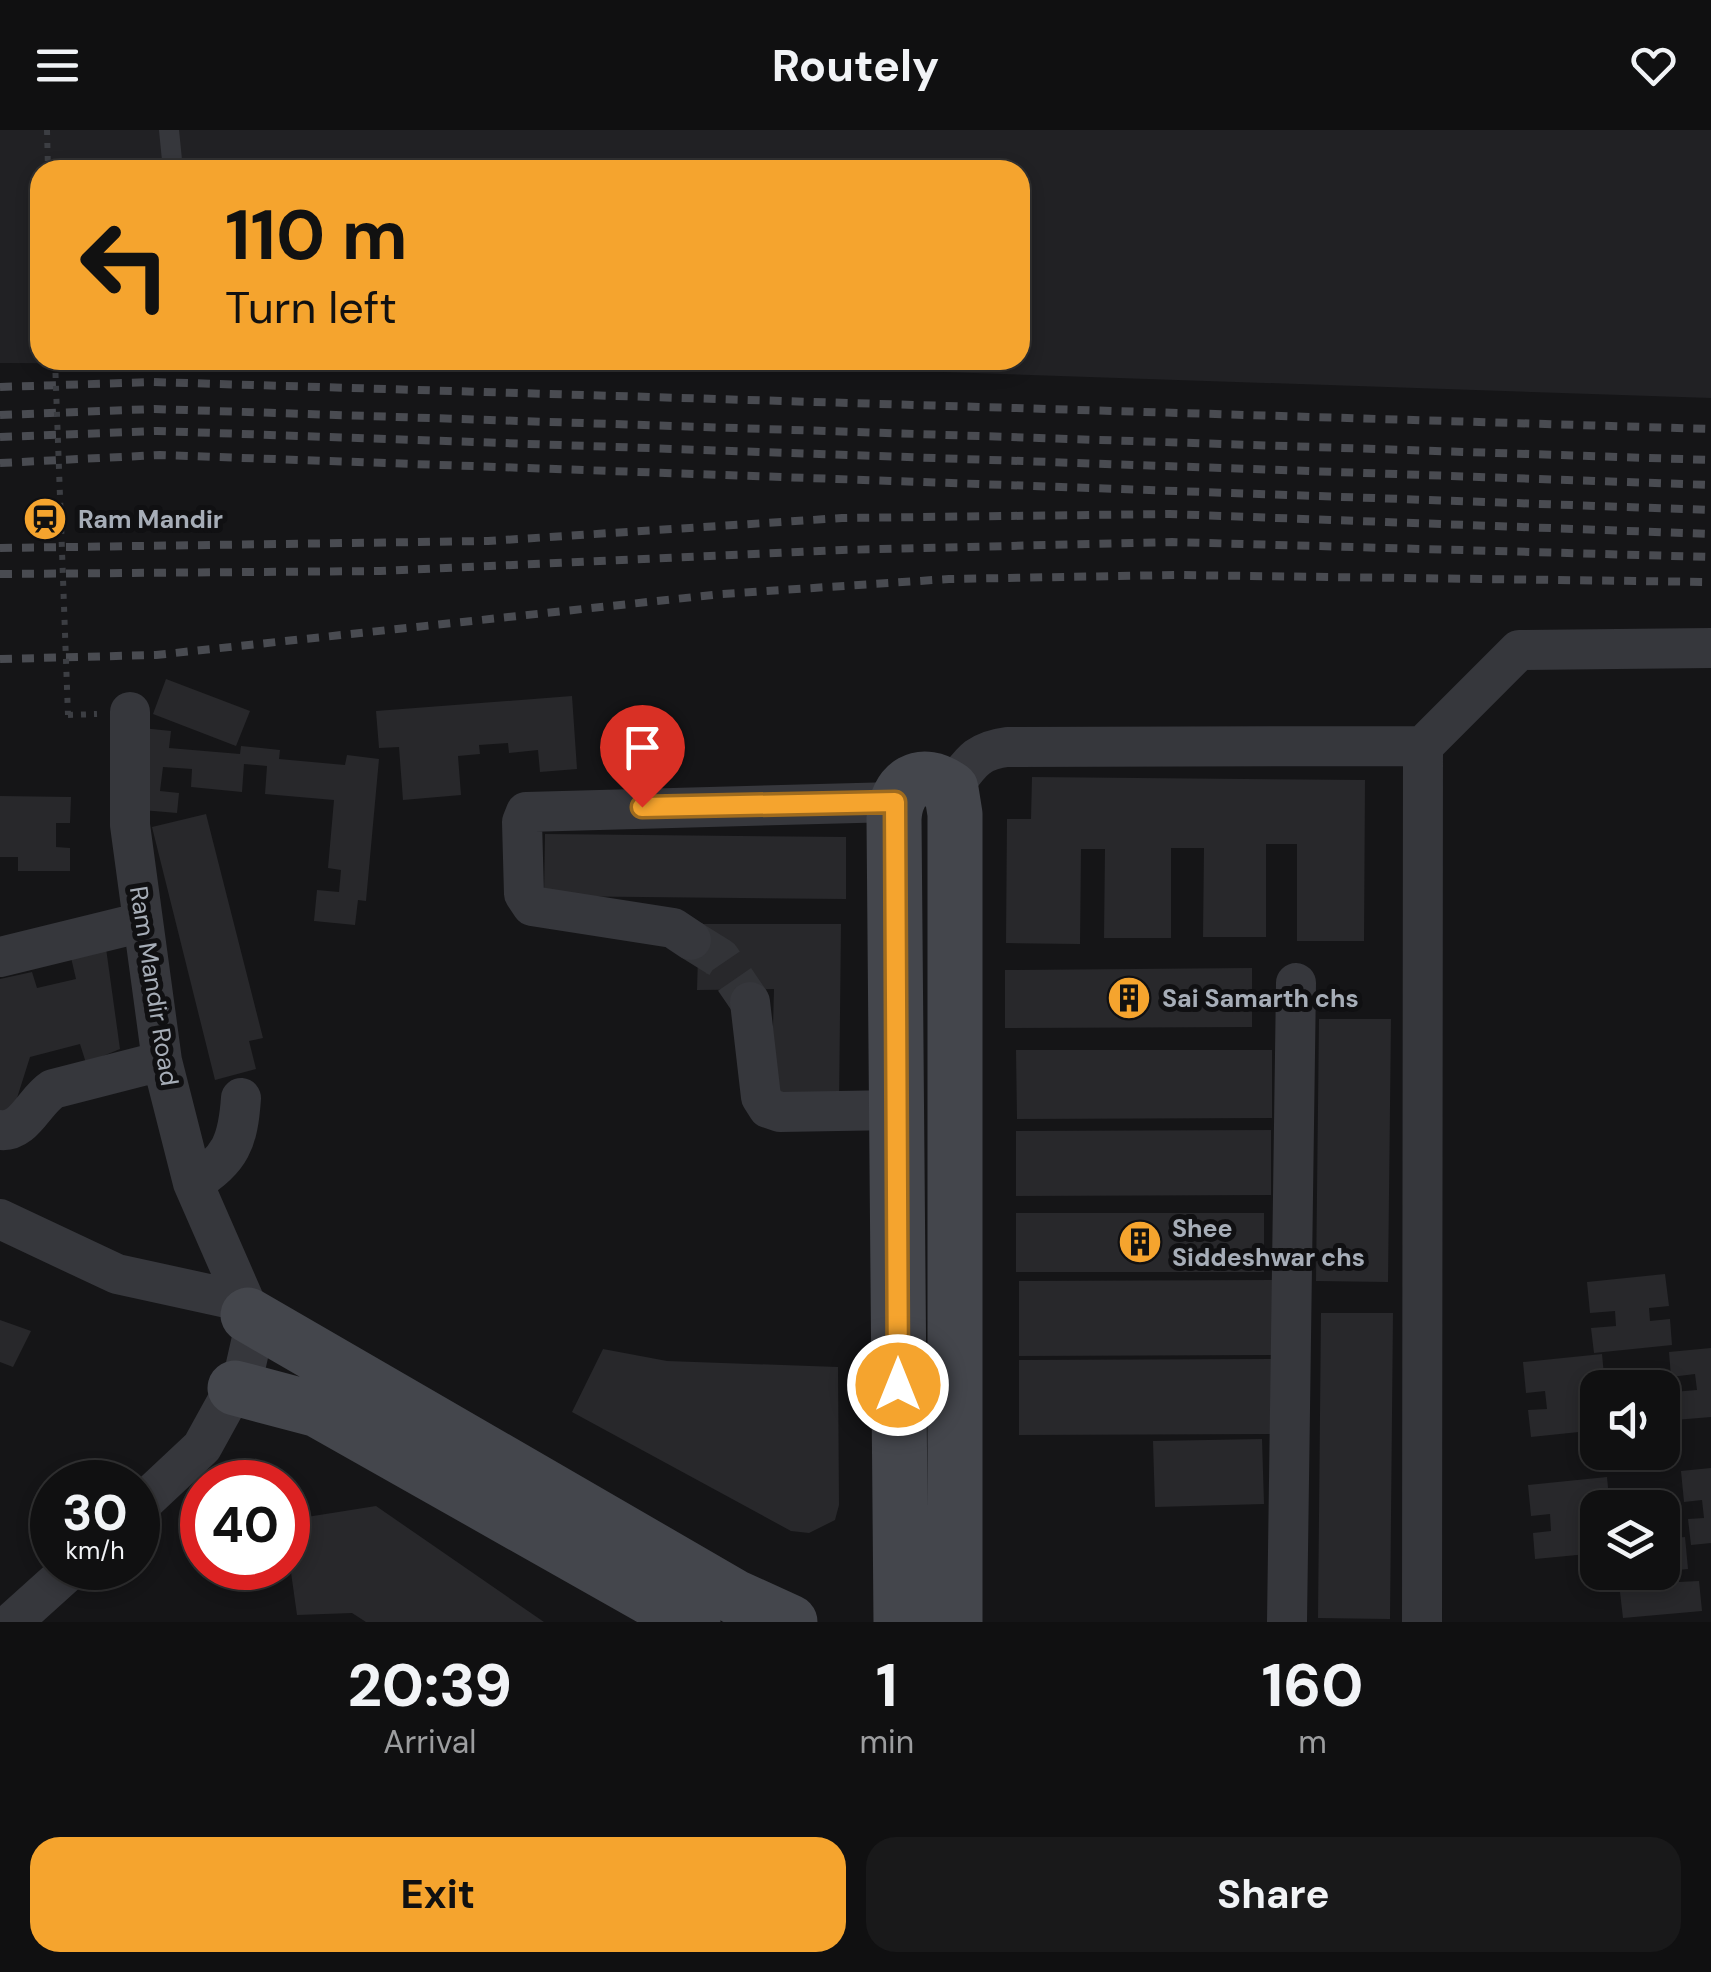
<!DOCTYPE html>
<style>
:root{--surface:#101011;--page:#19191a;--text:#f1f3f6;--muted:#9c9d9f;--line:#303031;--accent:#f5a42e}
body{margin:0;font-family:"DM Sans",sans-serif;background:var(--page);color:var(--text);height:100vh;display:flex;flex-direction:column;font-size:38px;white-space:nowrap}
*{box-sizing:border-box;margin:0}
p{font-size:32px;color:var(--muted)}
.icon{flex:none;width:55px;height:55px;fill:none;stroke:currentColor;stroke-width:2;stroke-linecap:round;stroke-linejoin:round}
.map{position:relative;height:1492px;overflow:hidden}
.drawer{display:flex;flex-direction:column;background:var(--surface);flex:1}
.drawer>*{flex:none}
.hud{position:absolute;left:30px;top:30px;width:1000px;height:210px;border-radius:30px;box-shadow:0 5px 15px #0003,0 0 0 2px var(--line);background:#f5a42e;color:#111;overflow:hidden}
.controls{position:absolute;left:1580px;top:1240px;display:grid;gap:20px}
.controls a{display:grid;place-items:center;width:100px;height:100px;border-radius:20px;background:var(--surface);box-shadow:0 5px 15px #0003,0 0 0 2px var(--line);font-size:50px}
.speed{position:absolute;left:30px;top:1330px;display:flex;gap:20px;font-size:50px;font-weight:700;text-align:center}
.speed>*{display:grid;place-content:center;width:130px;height:130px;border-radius:50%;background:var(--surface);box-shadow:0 5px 15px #0003,0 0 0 2px var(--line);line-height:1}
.speed small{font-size:25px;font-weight:400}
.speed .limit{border:15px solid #d22;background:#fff;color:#111}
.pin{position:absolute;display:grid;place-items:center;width:85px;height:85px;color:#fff;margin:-102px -42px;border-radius:50% 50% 50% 0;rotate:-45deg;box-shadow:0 0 10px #0007}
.pin .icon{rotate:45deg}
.me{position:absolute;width:110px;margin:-55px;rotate:0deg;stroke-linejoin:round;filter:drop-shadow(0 0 8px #0008)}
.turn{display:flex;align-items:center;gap:35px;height:210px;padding:0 30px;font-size:45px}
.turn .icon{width:130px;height:130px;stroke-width:2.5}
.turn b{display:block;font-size:70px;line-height:85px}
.eta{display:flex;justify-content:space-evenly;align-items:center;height:170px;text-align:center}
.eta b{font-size:60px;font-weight:700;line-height:70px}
.button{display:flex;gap:20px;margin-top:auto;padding:20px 30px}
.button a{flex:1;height:115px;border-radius:30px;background:var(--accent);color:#111;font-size:40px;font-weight:700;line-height:115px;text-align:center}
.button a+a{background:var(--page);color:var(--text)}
header{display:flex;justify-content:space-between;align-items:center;height:130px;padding:0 30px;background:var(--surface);font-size:45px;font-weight:700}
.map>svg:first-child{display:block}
</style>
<header><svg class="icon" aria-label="menu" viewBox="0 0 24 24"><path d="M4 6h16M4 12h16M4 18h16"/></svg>Routely<svg class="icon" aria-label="heart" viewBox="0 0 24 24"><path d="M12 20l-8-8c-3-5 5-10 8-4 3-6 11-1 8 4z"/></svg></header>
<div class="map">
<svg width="1711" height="1492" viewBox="0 0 1711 1492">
<rect width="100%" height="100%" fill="#151517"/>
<path fill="#212124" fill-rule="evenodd" d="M0 0H1711V268L794 237 0 233ZM40 40H1020V230H40Z"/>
<path fill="#28282b" d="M166 549 250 581 236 616 153 584Z
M572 566 577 639 540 642 538 620 509 623 508 613 479 615 480 624 458 626 461 665 403 670 399 617 379 618 376 581Z
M142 598 171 601 169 618 240 624 241 616 280 620 279 629 345 635 347 625 379 629 366 771 358 770 355 795 314 791 317 760 339 762 341 740 328 738 334 670 265 664 267 636 244 634 242 662 191 657 192 639 163 637 160 661 179 663 177 683 142 680Z
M1032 647 1365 650 1364 811H1297V714H1266V807H1203L1204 718H1171V808H1104L1105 719H1081L1080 814 1006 813 1007 689H1031Z
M0 666 71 667 70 693H56V717L70 718V741H18V727H0Z
M206 684 263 908 249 911 256 939 215 950 152 697Z
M545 704 846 707V769L544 766Z
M699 794H841L839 975 771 974 774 859 697 860Z
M105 811 120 919 86 933 80 914 30 927 11 987 0 984V849L32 842 37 858 76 849 69 819Z
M1252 838V897L1005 898V840Z
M1319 889H1391L1388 1152 1316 1151Z
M1016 920H1272V988L1017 989Z
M1271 1000V1065L1016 1066V1001Z
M1016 1083H1264V1142H1016Z
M1665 1144 1669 1176 1649 1178 1650 1191 1670 1189 1672 1215 1594 1223 1591 1198 1616 1196 1615 1181 1590 1183 1587 1152Z
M1274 1150 1275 1225 1019 1226V1151Z
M1321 1183H1393L1390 1489 1318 1488Z
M0 1190 31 1201 13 1237 0 1232Z
M1711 1218V1287L1675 1290 1673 1262 1697 1260 1695 1244 1671 1247 1669 1222Z
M603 1219 667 1231 838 1237 839 1375 835 1390 809 1403 791 1401 572 1282Z
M1602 1224 1605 1256 1585 1258 1587 1270 1598 1269V1300L1531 1307 1528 1280 1547 1279 1545 1261 1526 1263 1523 1232Z
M1275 1229 1274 1304 1019 1305V1230Z
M1262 1309 1264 1374 1155 1377 1153 1311Z
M1711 1338V1413L1691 1415 1688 1389 1704 1388 1702 1370 1684 1372 1681 1341Z
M1607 1347 1610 1378 1590 1381 1591 1394 1598 1393V1423L1535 1429 1533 1403 1551 1401 1550 1384 1531 1386 1528 1355Z
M376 1376 544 1492H366L352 1483 297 1485 288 1421V1390Z
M1685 1407 1688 1439 1678 1440 1679 1452 1699 1451 1702 1481 1623 1488 1620 1462 1639 1460 1637 1442H1662V1409Z"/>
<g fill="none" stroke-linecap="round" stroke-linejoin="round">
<path stroke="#323337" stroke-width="40" stroke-dasharray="40 20" stroke-linecap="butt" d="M691 810 720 828 750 872"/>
<path stroke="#3c3e43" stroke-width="6" stroke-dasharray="5 8" stroke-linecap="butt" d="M47 0 48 40
M68 585 97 584"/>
<path stroke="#36373c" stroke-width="20" d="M169 0 173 40"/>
<path stroke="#36373c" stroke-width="40" d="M130 582V695L162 931 193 1053 245 1172 252 1208 245 1239 202 1317 138 1377
M951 659C970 634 975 621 1007 617L1423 616 1519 520 1711 518
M691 810 673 798 532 776 524 764 522 692 526 682 895 672
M0 827 143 792
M750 872 761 967 768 978 780 982 897 980
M0 1000C24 1003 34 971 53 959L162 931
M193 1053C231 1030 238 1011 241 968
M0 1089 117 1144 245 1172
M12 1492 72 1438
M1287 1492 1296 853
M1422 1492 1423 616"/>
<path stroke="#44464c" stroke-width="55" d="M248 1185 735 1467 790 1492
M235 1258 318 1280 693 1492
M901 1492 894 689C896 653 921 637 951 659L955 684V1492"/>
<path stroke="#494b51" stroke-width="8" stroke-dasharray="12 10" stroke-linecap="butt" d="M0 257 153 252 1711 299
M0 285 154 279 1711 330
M0 307 157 301 1711 355
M0 333 160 325 1711 380
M0 418 488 411 842 388 1170 384 1711 404
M0 444 380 441 842 420 1172 412 1711 427
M0 529 156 525 722 464 949 449 1175 445 1711 452"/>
<path stroke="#3c3e43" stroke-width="6" stroke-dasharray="5 8" stroke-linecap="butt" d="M55 230 68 585"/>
</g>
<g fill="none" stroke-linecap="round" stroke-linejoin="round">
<g stroke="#9f6b1e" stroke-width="25">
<path id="route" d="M642 677 895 672 898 1255"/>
</g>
<use href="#route" stroke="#f5a42e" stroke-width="18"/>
</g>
<defs>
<g id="station-disc" transform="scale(2.25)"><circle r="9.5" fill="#f5a42e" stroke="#101012"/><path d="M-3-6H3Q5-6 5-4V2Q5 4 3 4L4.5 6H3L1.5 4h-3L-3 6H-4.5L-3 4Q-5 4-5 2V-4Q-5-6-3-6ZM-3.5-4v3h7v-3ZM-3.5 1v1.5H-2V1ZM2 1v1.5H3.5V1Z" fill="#111"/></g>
<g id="building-disc" transform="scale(2.25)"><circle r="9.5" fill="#f5a42e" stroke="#101012"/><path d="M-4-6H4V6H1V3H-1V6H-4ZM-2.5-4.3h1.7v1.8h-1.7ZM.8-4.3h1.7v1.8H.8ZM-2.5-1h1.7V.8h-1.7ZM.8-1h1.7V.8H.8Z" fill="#111"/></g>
</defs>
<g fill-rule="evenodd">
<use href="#station-disc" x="45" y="389"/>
<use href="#building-disc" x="1129" y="868"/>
<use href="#building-disc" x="1140" y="1112"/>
</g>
<g text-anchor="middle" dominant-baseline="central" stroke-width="10" stroke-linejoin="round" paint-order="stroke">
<g font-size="25" font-weight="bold" fill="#a6adb7" stroke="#101012" text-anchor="start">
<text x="78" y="389">Ram Mandir</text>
<text x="1162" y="868">Sai Samarth chs</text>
<text x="1172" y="1098">Shee<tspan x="1172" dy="29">Siddeshwar chs</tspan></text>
</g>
<g font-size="25" fill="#a6adb7" stroke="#101012">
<text transform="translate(154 856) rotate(81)">Ram Mandir Road</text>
</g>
</g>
</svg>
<div class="controls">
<a><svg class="icon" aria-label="sound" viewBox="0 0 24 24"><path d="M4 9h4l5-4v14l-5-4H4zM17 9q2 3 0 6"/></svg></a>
<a><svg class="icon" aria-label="layers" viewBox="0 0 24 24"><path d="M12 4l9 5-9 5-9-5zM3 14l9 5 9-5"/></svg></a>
</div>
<div class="speed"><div>30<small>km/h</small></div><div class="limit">40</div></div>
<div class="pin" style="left:642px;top:677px;background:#d93025"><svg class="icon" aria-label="arrive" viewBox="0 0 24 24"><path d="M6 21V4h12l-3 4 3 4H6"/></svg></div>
<svg class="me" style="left:898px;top:1255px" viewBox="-20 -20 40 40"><circle r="17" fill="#f5a42e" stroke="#fff" stroke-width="3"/><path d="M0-11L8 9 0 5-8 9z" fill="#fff"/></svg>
<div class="hud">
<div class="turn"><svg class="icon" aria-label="left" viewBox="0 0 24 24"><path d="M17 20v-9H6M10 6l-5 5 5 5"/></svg><div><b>110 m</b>Turn left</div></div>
</div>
</div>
<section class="drawer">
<div class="eta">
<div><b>20:39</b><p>Arrival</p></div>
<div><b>1</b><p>min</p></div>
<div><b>160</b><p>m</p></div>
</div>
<div class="button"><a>Exit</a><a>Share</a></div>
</section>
